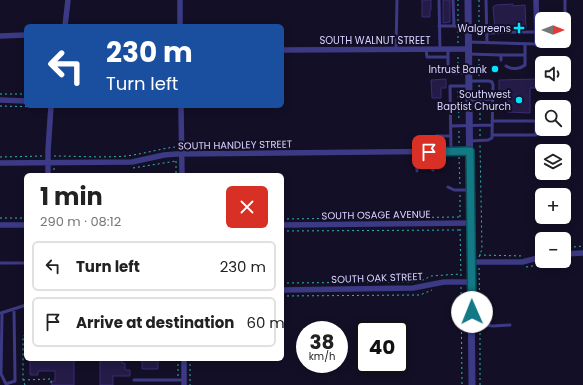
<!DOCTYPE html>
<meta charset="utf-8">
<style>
:root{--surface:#fff;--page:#f2f2f2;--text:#222;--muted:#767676;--line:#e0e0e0}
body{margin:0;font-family:Poppins,sans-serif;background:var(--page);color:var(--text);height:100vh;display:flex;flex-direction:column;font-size:15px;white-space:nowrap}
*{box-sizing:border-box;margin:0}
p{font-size:13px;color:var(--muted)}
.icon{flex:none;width:22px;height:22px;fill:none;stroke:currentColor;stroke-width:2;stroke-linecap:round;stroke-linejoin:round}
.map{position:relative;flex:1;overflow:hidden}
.panel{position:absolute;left:24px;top:173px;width:260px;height:188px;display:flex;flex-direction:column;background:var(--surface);border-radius:6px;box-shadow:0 2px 10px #0003}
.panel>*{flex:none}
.top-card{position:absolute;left:24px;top:24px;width:260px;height:84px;border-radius:6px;box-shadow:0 2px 10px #0003;background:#1a4fa0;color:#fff;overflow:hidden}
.needle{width:26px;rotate:90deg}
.controls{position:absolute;left:535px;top:12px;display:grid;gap:8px}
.controls a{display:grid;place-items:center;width:36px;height:36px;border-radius:6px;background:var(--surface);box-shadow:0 2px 10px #0003;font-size:20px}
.speed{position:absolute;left:296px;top:321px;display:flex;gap:8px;font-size:20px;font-weight:700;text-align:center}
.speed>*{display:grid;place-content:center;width:52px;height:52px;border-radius:50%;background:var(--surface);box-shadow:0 2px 10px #0003;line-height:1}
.speed small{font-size:10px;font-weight:400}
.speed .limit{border:2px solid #111;border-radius:6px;background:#fff;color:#111}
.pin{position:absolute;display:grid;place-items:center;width:34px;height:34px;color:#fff;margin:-17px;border-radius:8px;box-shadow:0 2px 6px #0006}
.me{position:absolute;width:44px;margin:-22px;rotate:359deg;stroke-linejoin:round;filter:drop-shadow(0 0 3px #0008)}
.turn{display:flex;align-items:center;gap:14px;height:84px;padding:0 16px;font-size:18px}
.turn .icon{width:52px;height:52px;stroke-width:2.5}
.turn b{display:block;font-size:28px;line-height:34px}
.round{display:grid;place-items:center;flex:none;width:42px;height:42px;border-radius:6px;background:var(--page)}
.overview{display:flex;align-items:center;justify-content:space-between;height:68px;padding:0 16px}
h1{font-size:24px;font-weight:700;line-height:30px}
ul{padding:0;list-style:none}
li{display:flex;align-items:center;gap:12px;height:50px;margin:0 8px 6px;padding:0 8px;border:2px solid var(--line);border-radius:6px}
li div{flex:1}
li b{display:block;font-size:15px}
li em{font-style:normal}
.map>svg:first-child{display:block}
</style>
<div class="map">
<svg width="583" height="385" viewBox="0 0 583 385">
<rect width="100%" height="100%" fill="#130f26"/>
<path fill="#241b47" stroke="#3b2d73" d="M422 0H431V10L430 11V17H422Z
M443 0H450V22L443 23Z
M513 4V6L525 5 526 28 521 30V34H519L520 31 517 29 495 30 493 7 496 5Z
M446 79V88H441V98H432L431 80Z
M538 79V88H530V113L508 112V95H499V80Z
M30 359H74V385H52L51 381H55V371H38V375H30Z
M100 359H122V363H125V370H130V376H113V385H100Z
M142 359H158V369H142Z"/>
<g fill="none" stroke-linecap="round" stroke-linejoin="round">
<path stroke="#2fb8b0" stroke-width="1" stroke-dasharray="2 3" stroke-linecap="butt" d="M479 0V37
M458 21V0
M458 31V43
M479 59V77
M458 69V55
M479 85 480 95
M458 91 459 121
M0 94H26
M480 103V121
M0 106 45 107
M480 129V137
M459 131V145
M54 156C77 156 102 158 126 156 143 154 159 149 175 147
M0 157 42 156
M459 157 460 185
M176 161V175
M54 168V175
M133 168 176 161
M460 195V217
M0 218H26
M282 219 460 217
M460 229 461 277
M282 231 460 230
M564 248 583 246
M479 255 524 256
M479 257 482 249 480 145
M526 267 539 265 549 261
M479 268 480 321
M282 283 411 282 423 280 431 276 460 274
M461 287 462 385
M282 296 420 295 432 290
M480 328V385
M178 359V376
M190 359V385
M23 380 51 379V385
M25 385 23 380V336L26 335"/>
<path stroke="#3d3a85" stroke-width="3" d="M439 0 440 49
M453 0 454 26 468 27
M486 0 487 43
M536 16H545V19
M545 16H565
M439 26H454
M564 28H565V0
M523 32H536
M487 33 517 32
M469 42 537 44
M396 49 397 0
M426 49 427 57H448
M448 49V73H468
M469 54 501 55
M501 60V55H525
M506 66C512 70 520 69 525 65V44
M469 81H489L492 82 493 85 492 138 488 140 470 141
M470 100 493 99
M451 126 492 125
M492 135H536V121H492
M436 136H451
M451 151 450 86H468
M416 152 417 171
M429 152V166L433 170
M448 187 454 190H469
M0 263H26
M1 313 26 305
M2 313 1 374 6 384 15 381V377L14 309
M472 324 493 326 510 325
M134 380H184"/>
<path stroke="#3d3a85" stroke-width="5.5" d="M180 0V26
M536 0 537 44
M65 26 68 0
M0 36 26 35
M282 50 469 49
M0 100 26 101
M181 106 182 175
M0 163 132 162 164 155 176 154 470 151
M48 175V151L51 106
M0 225H26
M282 225 471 223
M564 254 583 253
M471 262H522L542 257
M282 290 413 288 444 282H472
M184 359V385"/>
<path stroke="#3d3a85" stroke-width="7" d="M468 0 472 385"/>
</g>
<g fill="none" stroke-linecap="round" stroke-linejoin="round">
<g stroke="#0c4f56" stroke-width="10">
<path id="route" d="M429 152 470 151 472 312"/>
</g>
<use href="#route" stroke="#137a85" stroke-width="7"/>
</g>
<g fill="#00e5ff" stroke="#130f26" stroke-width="1.5">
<path d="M517 22h4v4h4v4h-4v4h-4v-4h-4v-4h4z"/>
<circle cx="495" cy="69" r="4"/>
<circle cx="519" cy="100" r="4"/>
</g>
<g text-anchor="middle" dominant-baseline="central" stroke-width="4" stroke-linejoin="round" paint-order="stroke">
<g font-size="10" fill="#d9d4ff" stroke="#130f26" text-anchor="end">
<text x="511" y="28">Walgreens</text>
<text x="487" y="69">Intrust Bank</text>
<text x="511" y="94">Southwest<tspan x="511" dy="12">Baptist Church</tspan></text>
</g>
<g font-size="10" fill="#d9d4ff" stroke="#130f26">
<text x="375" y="40">SOUTH WALNUT STREET</text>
<text transform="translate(235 145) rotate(-1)">SOUTH HANDLEY STREET</text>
<text transform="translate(376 215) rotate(-1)">SOUTH OSAGE AVENUE</text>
<text transform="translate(377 278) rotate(-2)">SOUTH OAK STREET</text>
</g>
</g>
</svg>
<div class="controls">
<a><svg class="needle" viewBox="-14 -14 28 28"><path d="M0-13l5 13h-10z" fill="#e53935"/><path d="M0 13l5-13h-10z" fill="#767676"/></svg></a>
<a><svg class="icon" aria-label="sound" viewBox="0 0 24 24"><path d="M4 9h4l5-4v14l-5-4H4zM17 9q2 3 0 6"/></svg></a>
<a><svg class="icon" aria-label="search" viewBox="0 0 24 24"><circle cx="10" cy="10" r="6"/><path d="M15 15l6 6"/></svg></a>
<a><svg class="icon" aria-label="layers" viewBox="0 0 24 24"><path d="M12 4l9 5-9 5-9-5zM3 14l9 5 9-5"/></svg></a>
<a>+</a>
<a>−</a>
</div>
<div class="speed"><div>38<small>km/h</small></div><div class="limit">40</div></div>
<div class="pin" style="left:429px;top:152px;background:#d93025"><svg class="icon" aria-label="arrive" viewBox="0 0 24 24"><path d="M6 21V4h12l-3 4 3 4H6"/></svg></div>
<svg class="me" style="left:472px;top:312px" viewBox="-20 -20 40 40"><circle r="19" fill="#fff"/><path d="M0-13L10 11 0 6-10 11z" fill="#137a85"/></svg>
<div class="top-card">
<div class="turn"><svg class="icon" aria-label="left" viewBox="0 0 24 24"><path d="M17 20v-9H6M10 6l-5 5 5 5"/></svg><div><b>230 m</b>Turn left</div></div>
</div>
<section class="panel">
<div class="overview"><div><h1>1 min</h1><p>290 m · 08:12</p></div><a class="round" style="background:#d93025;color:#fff"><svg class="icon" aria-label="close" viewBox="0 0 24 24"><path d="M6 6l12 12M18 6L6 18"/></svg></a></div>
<ul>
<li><svg class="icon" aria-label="left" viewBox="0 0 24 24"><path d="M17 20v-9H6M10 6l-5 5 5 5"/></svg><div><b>Turn left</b></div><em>230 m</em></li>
<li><svg class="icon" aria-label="arrive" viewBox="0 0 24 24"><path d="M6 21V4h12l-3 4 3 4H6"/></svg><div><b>Arrive at destination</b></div><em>60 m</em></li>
</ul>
</section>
</div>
